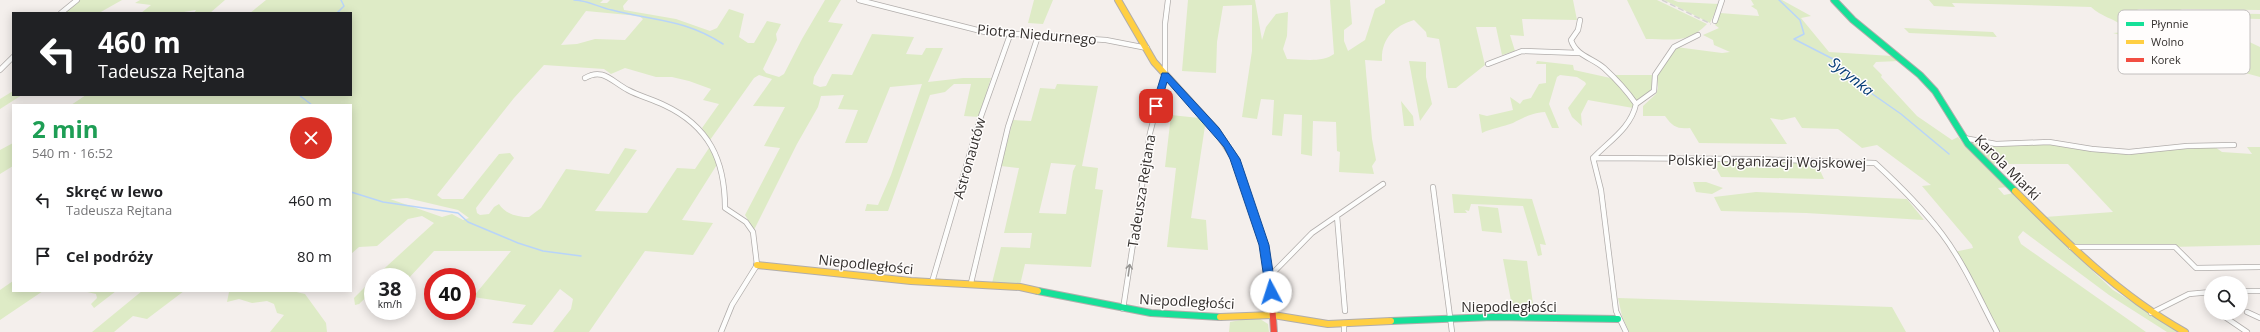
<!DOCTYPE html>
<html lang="pl">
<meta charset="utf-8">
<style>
:root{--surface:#fff;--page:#f6f6f6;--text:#202124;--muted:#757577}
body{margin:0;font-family:"Open Sans",sans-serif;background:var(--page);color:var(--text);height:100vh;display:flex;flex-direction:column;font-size:15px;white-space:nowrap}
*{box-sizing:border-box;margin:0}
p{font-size:13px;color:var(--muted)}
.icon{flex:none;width:22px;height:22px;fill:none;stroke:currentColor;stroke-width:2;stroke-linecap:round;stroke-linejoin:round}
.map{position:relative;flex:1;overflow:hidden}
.drawer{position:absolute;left:12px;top:104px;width:340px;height:188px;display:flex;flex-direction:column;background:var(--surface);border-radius:0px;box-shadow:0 2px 10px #0003}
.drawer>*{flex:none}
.banner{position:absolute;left:12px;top:12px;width:340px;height:84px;border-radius:0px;box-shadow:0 2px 10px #0003;background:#202124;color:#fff;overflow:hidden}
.controls{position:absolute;left:2204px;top:276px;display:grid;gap:8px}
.controls a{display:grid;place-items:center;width:44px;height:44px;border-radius:50%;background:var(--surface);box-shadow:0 2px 10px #0003;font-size:20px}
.speed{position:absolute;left:364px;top:268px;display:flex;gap:8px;font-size:20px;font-weight:700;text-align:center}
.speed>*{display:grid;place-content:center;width:52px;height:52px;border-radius:50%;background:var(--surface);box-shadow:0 2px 10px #0003;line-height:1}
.speed small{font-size:10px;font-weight:400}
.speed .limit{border:6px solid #d22;background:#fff;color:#111}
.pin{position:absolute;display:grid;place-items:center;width:34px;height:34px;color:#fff;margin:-17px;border-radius:8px;box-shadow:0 2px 6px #0006}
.me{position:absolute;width:44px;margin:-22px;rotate:355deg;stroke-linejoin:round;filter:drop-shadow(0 0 3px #0008)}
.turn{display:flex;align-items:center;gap:14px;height:84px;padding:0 20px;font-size:18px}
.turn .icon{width:52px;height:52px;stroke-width:2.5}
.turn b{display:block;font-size:28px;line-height:34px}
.round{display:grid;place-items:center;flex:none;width:42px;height:42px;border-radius:21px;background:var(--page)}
.headline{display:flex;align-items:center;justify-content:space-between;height:68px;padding:0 20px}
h1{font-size:24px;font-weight:700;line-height:30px;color:#1e9e55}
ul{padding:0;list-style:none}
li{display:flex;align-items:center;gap:12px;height:56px;padding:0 20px}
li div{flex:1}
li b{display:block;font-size:15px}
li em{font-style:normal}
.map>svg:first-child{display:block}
</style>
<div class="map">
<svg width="2260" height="332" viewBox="0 0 2260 332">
<rect width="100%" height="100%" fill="#f4efec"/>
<path fill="#deebc6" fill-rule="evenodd" d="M80 0H122L99 13H64Z
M140 0H225L210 13H194L196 10 178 13H141L151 5 135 3Z
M266 0H603L600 3H607L610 0H628L623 6 624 10 676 19 710 31 717 28 729 9 744 14 739 37 748 43H754L767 21 781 24 776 34 777 40 763 69 766 73 779 77 784 74 802 39 825 0H841L828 22 843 24 814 77 813 84 820 87 826 86 832 74 852 75 872 34 914 37 906 54 922 55 926 48H943L928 82 963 78H991L979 117 964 116 971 84H954L945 92 930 95 888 211H865L867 204 878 205 891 175 922 84 890 87 867 143H845L858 110 838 109 844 95 821 96 818 107 797 144 754 230 745 215 780 148 764 146 785 107 753 106 772 79 759 75 754 78 710 140 702 128 719 104 703 100 711 89 689 81 672 77H656L625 68 611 74 604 69 544 65 514 98 437 195 442 199H463L499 154 510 153 514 158 476 208 477 213 480 215 489 214 494 207 499 204C505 214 518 217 529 217L541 208 566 169 609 174 625 148 637 150 595 211 647 213 677 168 695 169 709 148 718 163 682 220 713 223 693 255 645 251 589 332H553L571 309 573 299 560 289 532 325 512 323 526 305 473 297 511 251H434L407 280V277H375L434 223 422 216 408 219 377 246 359 247 351 254V105H71L86 95H351V13H250ZM586 11 639 16 643 19 625 40 595 39 577 44 561 45ZM407 198 458 210 469 218 463 220 452 214 442 217 390 199Z
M1034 0H1053L1043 24 1028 23Z
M1188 0H1255L1262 40 1266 27 1276 14 1288 12 1287 36 1283 49 1287 59C1302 59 1322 63 1334 54L1330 0H1350L1352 24 1344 30V41L1348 51 1365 40 1375 9 1385 3V0H1573L1577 20 1522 19 1524 36 1510 35 1515 51 1502 55 1496 27H1476L1485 65 1456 88H1448L1439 39 1427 37 1426 32 1414 20C1394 26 1381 39 1382 61L1365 60 1372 139 1376 160 1372 166 1374 174 1339 172 1340 152 1337 151 1336 122 1313 121 1312 156 1301 154 1302 115 1284 114 1282 136 1272 135 1274 100 1261 99 1257 119 1242 117 1252 51V5L1223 6 1217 42 1216 73 1182 71Z
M1627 0H1657L1707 24C1688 44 1672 39 1646 39Z
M1664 0H1673L1678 2 1719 4 1710 23Z
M1751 0H1782L1811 16 1801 18 1829 52 1892 56 1899 61 1876 62 1873 66 1882 75 1881 77 1917 116 1952 140 1958 137 1967 148 2008 187 1998 188 2004 195 2014 193 2066 246 2113 290 2181 332H2167L2109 295 2023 231 2018 237 2021 244 2146 332H1999L1954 252 1973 248 1972 245 1922 186 1931 185 1877 145 1862 148 1838 129 1802 128 1795 117 1782 120 1770 118 1787 144 1699 143 1690 128C1677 129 1673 127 1665 116H1643V106L1656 94 1658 88 1657 76 1676 47 1722 53 1730 52 1714 45 1713 40 1703 35 1719 28 1715 25 1720 13 1759 16 1757 10 1751 6 1754 5Z
M1929 0H2260V10L2180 9 2260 47V77L2216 65 2196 64 2166 41 2139 40 2113 33 2125 32 2124 27C2114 18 2101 17 2091 7L1952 3 1955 7 1934 6ZM2139 9 2167 10 2182 15 2207 29 2181 31 2138 27 2125 15Z
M2209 13 2260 14V19L2216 18Z
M1904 28 1993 32 1997 37 1909 33Z
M1409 61 1426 62V77L1432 104 1420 121Z
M1537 61 1573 65 1574 70 1615 79 1613 80 1633 103V108L1588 100 1581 114 1582 126 1572 117 1568 108 1586 84 1585 82 1577 77 1560 75 1557 77 1549 104 1559 128H1552L1545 112C1531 113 1525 117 1513 123 1503 127 1492 128 1482 133L1479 114 1487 116 1513 110 1510 97 1520 104 1523 100 1531 98 1539 84 1546 83V64H1536Z
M1612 75H1654L1652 91 1637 101Z
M1057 84 1098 86 1082 166 1098 168 1095 189 1103 190 1091 267 1025 264 1020 285 992 283 1001 247 1030 248 1032 233H1004L1019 168 1001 166 1013 120 1031 121 1040 88 1055 89ZM1051 163 1076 165 1073 171 1066 214 1039 213Z
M13 91V95H22L0 109V99Z
M1401 101 1413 116 1414 126H1404Z
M1171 115 1199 118 1205 126 1191 218 1206 220 1208 250 1167 247 1176 168 1165 167Z
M1969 140 2005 146 2023 143 2053 144 2130 153 2195 146 2215 147 2222 152 2252 154 2247 147H2260V245L2079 249 2045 217 2113 212 2068 164H1991Z
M13 143V166L0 174V150Z
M1712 160 1816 162 1824 179 1721 177Z
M1693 182H1706L1723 188 1712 194 1696 192Z
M1756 192 1907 199 1924 220 1806 213 1721 211 1714 197Z
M1452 194 1532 199 1546 245 1540 244 1542 255 1538 256 1523 206 1471 204 1469 211 1465 210 1467 213H1454Z
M1478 206 1498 208 1502 233 1482 231Z
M1503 259 1527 261 1534 311H1513Z
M373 279V291L359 304 355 305 354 298Z
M13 281V291H43L0 320V290Z
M83 291H116L94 308 91 304 97 298 96 294Z
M142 291H184L147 319 133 316 114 332H92Z
M225 291H292L305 294 326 323 327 332H270L284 315 277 313 274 304 267 301 252 303 239 299 227 302 229 292Z
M1618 298 1892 307 1906 332H1629L1622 316Z
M1257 317 1268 324 1269 332H1229L1230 322Z"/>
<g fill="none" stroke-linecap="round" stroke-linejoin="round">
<path stroke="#b8d4f9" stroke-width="1.5" d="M574 0C591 1 597 7 612 10 654 21 685 19 723 44
M1779 0 1800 20 1804 34 1794 39 1833 59 1861 86 1901 114 1949 154
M337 13 344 6 341 0
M299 95 312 105
M351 192 383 202 458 213 468 222 518 243 543 251 581 256"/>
<g stroke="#b1adab" stroke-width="6">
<path id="street" d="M859 0 985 32 1106 40 1147 48
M61 13 77 0
M1580 20 1578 30 1571 40C1576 56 1593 58 1604 68 1616 79 1627 91 1636 104 1631 128 1609 141 1593 158L1601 190 1616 311 1626 332
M1715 21 1722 0
M1488 64 1522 51 1579 53
M0 70 13 57
M585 78C603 67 612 82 628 90 639 96 652 99 664 105 709 126 725 160 725 208L746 222 753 232 757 265 732 305 721 332
M1636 104 1654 91 1655 75 1674 47 1698 35
M1964 138 1996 144 2049 142 2092 149 2129 152 2187 146 2234 145
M1593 158 1752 159 1875 163C1899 185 1922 208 1942 234 1964 263 1980 300 1997 332
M1433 187 1452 332
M1337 216 1345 311
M2071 247H2175L2196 268 2260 267
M1270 276 1312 233 1383 184
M932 282 980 119 1010 35
M971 283 1008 127 1038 36
M2241 291H2260
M1123 309 1150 133 1165 75V24L1168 0
M2247 312 2260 318
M2151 313 2189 294 2211 292
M2219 313 2247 332
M1344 323V332"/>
</g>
<g stroke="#b1adab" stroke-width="8">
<path id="fast" d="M1834 0 1853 20 1920 75 1935 91 1968 144 2015 191
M1038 291 1151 313 1220 317
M1391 321 1493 317 1618 319"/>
</g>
<g stroke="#b1adab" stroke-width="8">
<path id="slow" d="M1118 0 1154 62 1216 130 1235 159 1243 182
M2015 191C2068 244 2119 295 2185 332
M757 265 911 281 1020 287 1038 291
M1220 317 1273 315 1328 324 1391 321"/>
</g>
<g stroke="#b1adab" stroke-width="8">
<path id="jam" d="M1243 182 1264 245 1270 276 1274 332"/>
</g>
<use href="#street" stroke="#fdfdfc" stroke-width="4.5"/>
<use href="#fast" stroke="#16e098" stroke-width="6"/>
<use href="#slow" stroke="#ffcf43" stroke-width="6"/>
<use href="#jam" stroke="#f24e42" stroke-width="6"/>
<path stroke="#d5d4d2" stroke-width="1.5" stroke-dasharray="6 3" stroke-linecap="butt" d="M1662 0 1711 24"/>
</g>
<defs><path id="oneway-shaft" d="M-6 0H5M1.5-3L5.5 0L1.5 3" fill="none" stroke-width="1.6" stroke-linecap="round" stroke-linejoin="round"/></defs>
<use stroke="#989694" href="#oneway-shaft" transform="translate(1129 270) rotate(-82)"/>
<path fill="#1a73e8" stroke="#114b97" d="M1162 73H1168L1219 128 1240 159 1269 245 1276 292 1275 294H1267L1266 292 1259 245 1230 159 1224 147 1167 82 1160 106 1156 108 1152 106Z"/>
<g text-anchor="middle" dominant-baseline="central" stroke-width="3" stroke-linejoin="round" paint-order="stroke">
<g font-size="14" fill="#332f2d" stroke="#fffdfc">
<text transform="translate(1037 34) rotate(5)">Piotra Niedurnego</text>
<text transform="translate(969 158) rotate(-74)">Astronautów</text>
<text transform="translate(1767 161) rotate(1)">Polskiej Organizacji Wojskowej</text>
<text transform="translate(2008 167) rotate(45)">Karola Miarki</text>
<text transform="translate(1141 191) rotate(-81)">Tadeusza Rejtana</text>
<text transform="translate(866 264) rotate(6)">Niepodległości</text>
<text transform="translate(1187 301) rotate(3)">Niepodległości</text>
<text x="1509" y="306">Niepodległości</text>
</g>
<g font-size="15" font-style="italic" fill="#043c76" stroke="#fffdfc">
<text transform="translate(1852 76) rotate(39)">Syrynka</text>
</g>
</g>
<rect x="2118" y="10" width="132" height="64" rx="6" fill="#fffdfc" stroke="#c2bfbe" stroke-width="1"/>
<rect x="2126" y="22" width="18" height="4" fill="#16e098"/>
<rect x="2126" y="40" width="18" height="4" fill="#ffcf43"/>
<rect x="2126" y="58" width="18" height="4" fill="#f24e42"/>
<g font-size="11" fill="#332f2d">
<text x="2151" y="28">Płynnie</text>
<text x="2151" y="46">Wolno</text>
<text x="2151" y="64">Korek</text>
</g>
</svg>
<div class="controls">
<a><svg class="icon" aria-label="search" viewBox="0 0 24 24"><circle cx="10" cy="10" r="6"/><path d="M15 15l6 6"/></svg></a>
</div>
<div class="speed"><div>38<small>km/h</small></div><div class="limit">40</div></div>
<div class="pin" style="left:1156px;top:106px;background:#d93025"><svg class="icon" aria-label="arrive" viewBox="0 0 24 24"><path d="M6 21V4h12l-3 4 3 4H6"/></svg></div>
<svg class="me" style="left:1271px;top:292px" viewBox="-20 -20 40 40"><circle r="19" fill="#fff"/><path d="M0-13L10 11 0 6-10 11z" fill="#1a73e8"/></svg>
<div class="banner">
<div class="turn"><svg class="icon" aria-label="left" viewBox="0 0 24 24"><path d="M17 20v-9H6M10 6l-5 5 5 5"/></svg><div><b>460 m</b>Tadeusza Rejtana</div></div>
</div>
<section class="drawer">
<div class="headline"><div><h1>2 min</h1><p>540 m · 16:52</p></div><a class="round" style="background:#d93025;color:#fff"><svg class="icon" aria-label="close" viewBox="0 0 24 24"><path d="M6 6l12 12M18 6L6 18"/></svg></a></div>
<ul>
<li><svg class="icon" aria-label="left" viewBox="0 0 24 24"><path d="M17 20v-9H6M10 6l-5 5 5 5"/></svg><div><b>Skręć w lewo</b><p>Tadeusza Rejtana</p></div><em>460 m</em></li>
<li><svg class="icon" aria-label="arrive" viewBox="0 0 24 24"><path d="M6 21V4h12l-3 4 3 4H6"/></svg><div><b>Cel podróży</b></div><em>80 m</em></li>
</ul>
</section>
</div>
